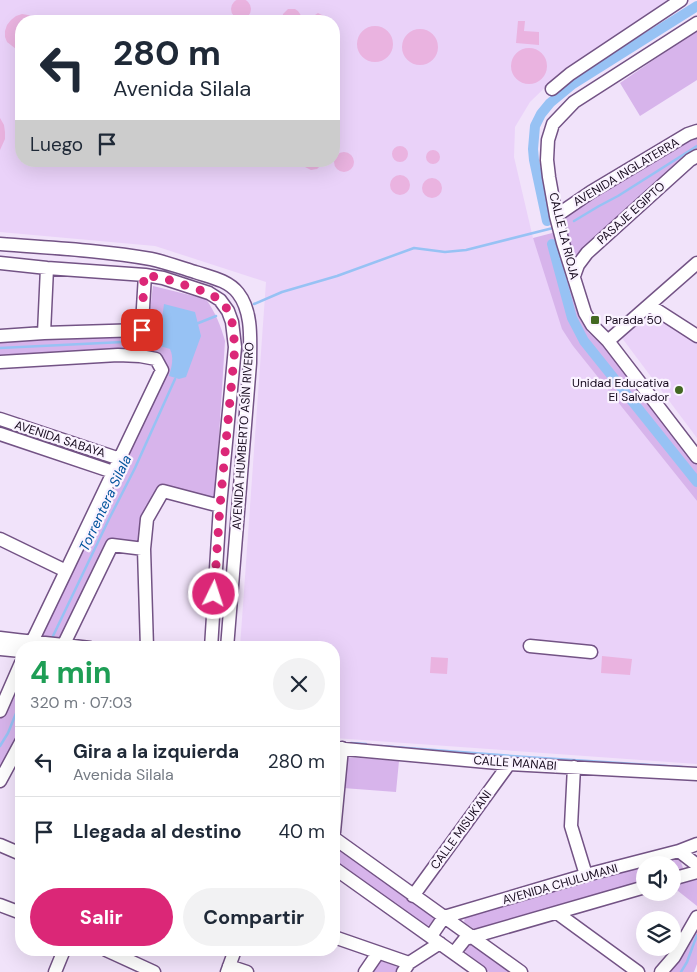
<!DOCTYPE html>
<html lang="es">
<meta charset="utf-8">
<style>
:root{--surface:#fff;--page:#f2f2f3;--text:#1f2937;--muted:#747a83;--line:#e0e1e3;--accent:#db2777}
body{margin:0;font-family:"DM Sans",sans-serif;background:var(--page);color:var(--text);height:100vh;display:flex;flex-direction:column;font-size:19px;white-space:nowrap}
*{box-sizing:border-box;margin:0}
p{font-size:16px;color:var(--muted)}
.icon{flex:none;width:28px;height:28px;fill:none;stroke:currentColor;stroke-width:2;stroke-linecap:round;stroke-linejoin:round}
.map{position:relative;flex:1;overflow:hidden}
.panel{position:absolute;left:15px;top:641px;width:325px;height:315px;display:flex;flex-direction:column;background:var(--surface);border-radius:20px;box-shadow:0 5px 20px #0002}
.panel>*{flex:none}
.hud{position:absolute;left:15px;top:15px;width:325px;height:152px;border-radius:20px;box-shadow:0 5px 20px #0002;background:#fff;color:var(--text);overflow:hidden}
.tools{position:absolute;left:636px;top:856px;display:grid;gap:10px}
.tools a{display:grid;place-items:center;width:45px;height:45px;border-radius:50%;background:var(--surface);box-shadow:0 5px 20px #0002;font-size:25px}
.pin{position:absolute;display:grid;place-items:center;width:42px;height:42px;color:#fff;margin:-21px;border-radius:10px;box-shadow:0 2px 8px #0006}
.me{position:absolute;width:55px;margin:-28px;rotate:4deg;stroke-linejoin:round;filter:drop-shadow(0 0 4px #0008)}
.turn{display:flex;align-items:center;gap:18px;height:105px;padding:0 15px;font-size:22px}
.turn .icon{width:65px;height:65px;stroke-width:2.5}
.turn b{display:block;font-size:35px;line-height:42px}
.then{display:flex;align-items:center;height:48px;padding:0 15px;background:#0003;gap:10px;font-size:19px}
.round{display:grid;place-items:center;flex:none;width:52px;height:52px;border-radius:26px;background:var(--page)}
.headline{display:flex;align-items:center;justify-content:space-between;height:85px;padding:0 15px}
h1{font-size:30px;font-weight:700;line-height:38px;color:#1e9e55}
.cta{display:flex;gap:10px;margin-top:auto;padding:10px 15px}
.cta a{flex:1;height:58px;border-radius:30px;background:var(--accent);color:#fff;font-size:20px;font-weight:700;line-height:58px;text-align:center}
.cta a+a{background:var(--page);color:var(--text)}
ul{padding:0;list-style:none}
li{display:flex;align-items:center;gap:15px;height:70px;padding:0 15px;border-top:1px solid var(--line)}
li div{flex:1}
li b{display:block;font-size:19px}
li em{font-style:normal}
.map>svg:first-child{display:block}
</style>
<div class="map">
<svg width="697" height="972" viewBox="0 0 697 972">
<rect width="100%" height="100%" fill="#f1e3fa"/>
<path fill="#ead2f9" fill-rule="evenodd" d="M0 0H668L563 70 530 102 515 127 514 157 533 238 573 346 697 501V764L334 738V648L240 647 266 282 155 246 0 232ZM21 21H334V161H21Z
M652 313 697 342V438L622 338Z"/>
<path fill="#d7b4eb" d="M697 30V80L640 116 620 83Z
M692 138H697V149L691 151 649 191 574 257 563 215 663 157Z
M556 232 576 307 581 321 588 332 604 347 697 465V501L573 346 562 329 533 238Z
M153 286 206 299C215 312 221 326 225 341L215 499 161 486 141 516 139 543 110 539 60 640 39 639 167 371 161 355 145 350Z
M132 335 133 350 0 358V342Z
M21 670V729L0 767V716Z
M346 757 399 761 396 792 343 788Z
M334 844 433 916 434 920 432 925 427 926 424 925 334 860Z
M673 856 680 859 683 868 681 870 673 875 672 865H645V882L476 930 465 923 464 921 466 915Z
M697 877V906L673 887 672 883Z
M697 926V964L694 972H668Z
M470 945 474 946 511 972H489L466 955 465 950 467 946Z
M377 959 400 968 398 972H369Z"/>
<path fill="#97c2f4" d="M164 304 195 312 201 336 186 377 179 379 169 376C172 366 174 358 170 349L160 346V334Z"/>
<g fill="none" stroke-linecap="round" stroke-linejoin="round">
<path stroke="#97c2f4" stroke-width="2.5" d="M574 221 599 206 618 196 697 146
M254 304 282 292 337 276 414 248 445 252 466 250 553 228
M196 324 216 316
M152 340 162 336
M0 348 123 342
M53 636 109 519 135 468 175 379
M351 743 366 744
M0 746 8 733 21 701
M381 746 526 757 682 767
M681 972 687 962 697 935"/>
<path stroke="#97c2f4" stroke-width="10" d="M547 221 534 160 533 149 535 126 541 114 550 103 573 84 697 6
M552 244 572 318 584 341 697 482"/>
</g>
<path fill="#eab3e0" d="M231 9a10 10 0 1 1 20 0a10 10 0 1 1-20 0Z
M288 9H295L298 11 302 17V21H282L283 14Z
M318 13 324 16 325 21H311L312 17Z
M22 14 28 15 34 18 37 21H21V51L16 49 7 42 5 37V31L7 25 11 20 16 16Z
M210 15 217 17 220 21H201L204 18Z
M518 21H525L524 31 539 32V45L516 43Z
M357 44a18 18 0 1 1 36 0a18 18 0 1 1-36 0Z
M402 47a18 18 0 1 1 36 0a18 18 0 1 1-36 0Z
M511 66a18 18 0 1 1 36 0a18 18 0 1 1-36 0Z
M0 118 4 125 5 132V139L0 150Z
M392 154a8 8 0 1 1 16 0a8 8 0 1 1-16 0Z
M426 157a7 7 0 1 1 14 0a7 7 0 1 1-14 0Z
M334 162a10 10 0 1 1 20 0a10 10 0 1 1-20 0Z
M91 161H119L111 165 104 166 97 164Z
M302 161H323L322 164 317 169 311 170 305 167Z
M390 185a10 10 0 1 1 20 0a10 10 0 1 1-20 0Z
M422 188a10 10 0 1 1 20 0a10 10 0 1 1-20 0Z
M602 656 632 659 630 675 601 673Z
M431 657 448 658 447 674 430 673Z"/>
<g fill="none" stroke-linecap="round" stroke-linejoin="round">
<g stroke="#735385" stroke-width="15">
<path id="minor" d="M697 23 574 102 553 124 548 140 547 160 549 177 556 216 563 243 585 313 592 325 608 341 697 457
M552 89 570 74 681 0
M556 216 591 192 688 134 697 131
M0 244C50 248 101 250 151 259 166 262 181 268 195 272 210 277 228 280 238 293 253 312 250 341 250 363L227 648
M0 263 47 268 145 275 163 278 209 293 220 300 228 311 232 322 235 347 220 506 211 648
M574 276 578 265 587 253 690 160 697 156
M649 305 697 336
M44 333 47 268
M0 336 44 333 142 330
M608 341 697 263
M140 356 145 275
M0 362 118 355 140 356 156 359 162 370 66 571 29 648
M0 419 120 459
M0 434 113 472
M0 539 66 571
M0 638C30 642 60 644 90 648
M530 646 591 652
M62 648 112 545 144 549
M147 648 144 549 147 519 163 491 220 506
M0 649 21 651
M0 711 21 663
M334 748 509 764 697 774
M574 767 571 826 586 875
M0 781 21 742
M334 832 342 748
M334 838 521 972
M0 845 21 854
M679 851 697 865
M334 868 480 972
M672 879 697 872
M413 896 509 764
M0 905 21 913
M557 913 638 972
M431 936 444 917 586 875 679 851 697 844
M334 937 409 963
M106 950 154 972
M454 953 465 939 645 887
M229 966 247 972
M55 972 64 950
M227 972 235 950
M365 972 378 953
M403 972 409 963 440 943
M661 972 674 957 697 917"/>
</g>
<use href="#minor" stroke="#fff" stroke-width="12"/>
</g>
<g fill="none" stroke-linecap="round" stroke-linejoin="round">
<path stroke="#db2777" stroke-width="9" stroke-dasharray="0 16.2" d="M142 330 144 275 163 278 209 293 220 300 228 310 232 322 235 347 220 506 214 594"/>
</g>
<g fill="#436822" stroke="#faf3ff" stroke-width="2">
<rect x="590" y="315" width="10" height="10" rx="2.5"/>
<circle cx="679" cy="390" r="5"/>
</g>
<g text-anchor="middle" dominant-baseline="central" stroke-width="4.5" stroke-linejoin="round" paint-order="stroke">
<g font-size="12" fill="#160a1d" stroke="#faf3ff">
<text transform="translate(626 172) rotate(-31)">AVENIDA INGLATERRA</text>
<text transform="translate(631 213) rotate(-42)">PASAJE EGIPTO</text>
<text transform="translate(564 236) rotate(76)">CALLE LA RIOJA</text>
<text transform="translate(243 436) rotate(-86)">AVENIDA HUMBERTO ASÍN RIVERO</text>
<text transform="translate(60 439) rotate(18)">AVENIDA SABAYA</text>
<text transform="translate(515 763) rotate(4)">CALLE MANABI</text>
<text transform="translate(461 830) rotate(-54)">CALLE MISUK'ANI</text>
<text transform="translate(560 884) rotate(-16)">AVENIDA CHULUMANI</text>
</g>
<g font-size="12" fill="#160a1d" stroke="#faf3ff" text-anchor="start">
<text x="605" y="320">Parada 50</text>
<text x="669" y="383" text-anchor="end">Unidad Educativa<tspan x="669" dy="14">El Salvador</tspan></text>
</g>
<g font-size="14" font-style="italic" fill="#00539c" stroke="#faf3ff">
<text transform="translate(105 503) rotate(-65)">Torrentera Silala</text>
</g>
</g>
</svg>
<div class="tools">
<a><svg class="icon" aria-label="sound" viewBox="0 0 24 24"><path d="M4 9h4l5-4v14l-5-4H4zM17 9q2 3 0 6"/></svg></a>
<a><svg class="icon" aria-label="layers" viewBox="0 0 24 24"><path d="M12 4l9 5-9 5-9-5zM3 14l9 5 9-5"/></svg></a>
</div>
<div class="pin" style="left:142px;top:330px;background:#d93025"><svg class="icon" aria-label="arrive" viewBox="0 0 24 24"><path d="M6 21V4h12l-3 4 3 4H6"/></svg></div>
<svg class="me" style="left:214px;top:594px" viewBox="-20 -20 40 40"><circle r="17" fill="#db2777" stroke="#fff" stroke-width="3"/><path d="M0-11L8 9 0 5-8 9z" fill="#fff"/></svg>
<div class="hud">
<div class="turn"><svg class="icon" aria-label="left" viewBox="0 0 24 24"><path d="M17 20v-9H6M10 6l-5 5 5 5"/></svg><div><b>280 m</b>Avenida Silala</div></div>
<div class="then">Luego<svg class="icon" aria-label="arrive" viewBox="0 0 24 24"><path d="M6 21V4h12l-3 4 3 4H6"/></svg></div>
</div>
<section class="panel">
<div class="headline"><div><h1>4 min</h1><p>320 m · 07:03</p></div><a class="round"><svg class="icon" aria-label="close" viewBox="0 0 24 24"><path d="M6 6l12 12M18 6L6 18"/></svg></a></div>
<ul>
<li><svg class="icon" aria-label="left" viewBox="0 0 24 24"><path d="M17 20v-9H6M10 6l-5 5 5 5"/></svg><div><b>Gira a la izquierda</b><p>Avenida Silala</p></div><em>280 m</em></li>
<li><svg class="icon" aria-label="arrive" viewBox="0 0 24 24"><path d="M6 21V4h12l-3 4 3 4H6"/></svg><div><b>Llegada al destino</b></div><em>40 m</em></li>
</ul>
<div class="cta"><a>Salir</a><a>Compartir</a></div>
</section>
</div>
